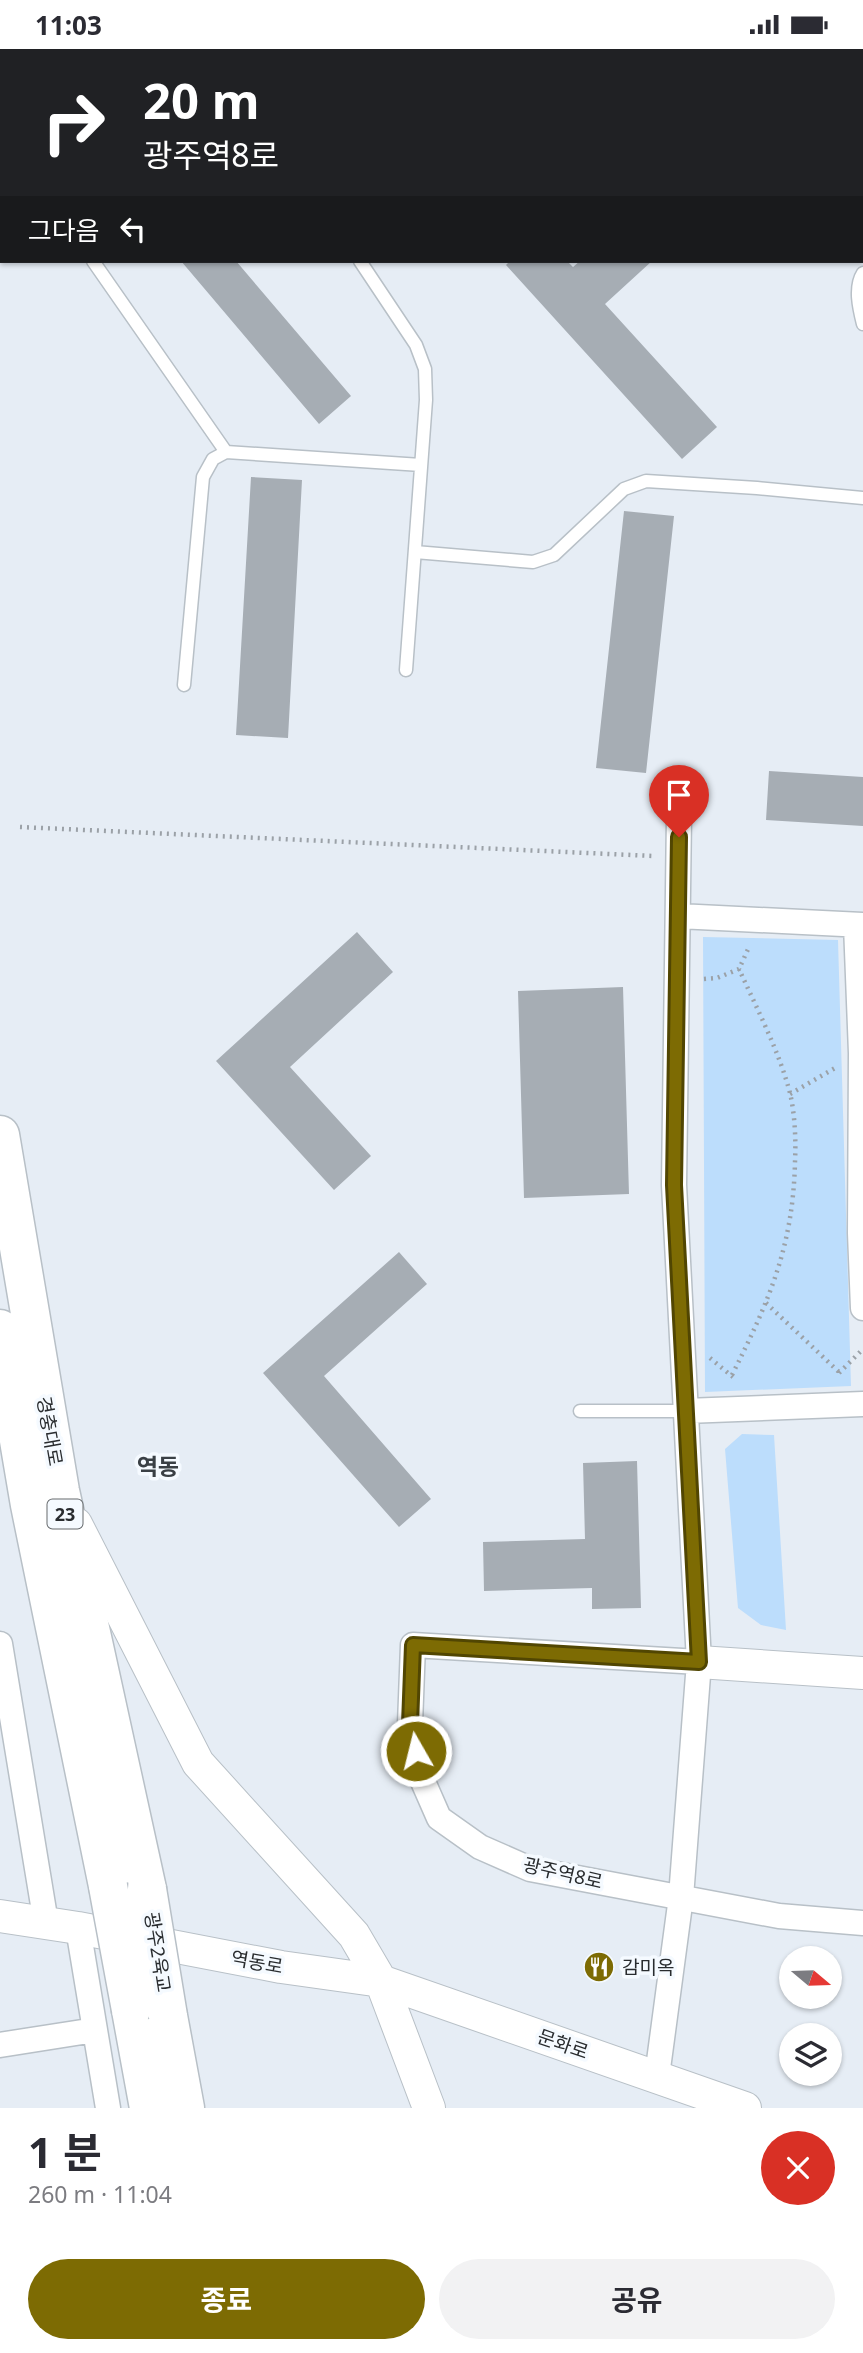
<!DOCTYPE html>
<html lang="ko">
<meta charset="utf-8">
<style>
:root{--surface:#fff;--page:#f2f2f3;--text:#2b2b33;--muted:#7c7c81;--accent:#7d6b03}
body{margin:0;font-family:"Noto Sans","Noto Sans KR",sans-serif;background:var(--page);color:var(--text);height:100vh;display:flex;flex-direction:column;font-size:26px;white-space:nowrap}
*{box-sizing:border-box;margin:0}
p{font-size:23px;color:var(--muted)}
.icon{flex:none;width:38px;height:38px;fill:none;stroke:currentColor;stroke-width:2;stroke-linecap:round;stroke-linejoin:round}
.map{position:relative;height:2059px;overflow:hidden}
.side{display:flex;flex-direction:column;background:var(--surface);flex:1}
.side>*{flex:none}
.top-card{position:absolute;left:0px;top:0px;width:864px;height:214px;box-shadow:0 2px 5px #0004;background:#202124;color:#fff;overflow:hidden}
.needle{width:46px;rotate:109deg}
.fabs{position:absolute;left:779px;top:1897px;display:grid;gap:14px}
.fabs a{display:grid;place-items:center;width:63px;height:63px;border-radius:50%;background:var(--surface);box-shadow:0 2px 5px #0004;font-size:35px}
.pin{position:absolute;display:grid;place-items:center;width:60px;height:60px;color:#fff;margin:-72px -30px;border-radius:50% 50% 50% 0;rotate:-45deg;box-shadow:0 0 7px #0007}
.pin .icon{rotate:45deg}
.me{position:absolute;width:77px;margin:-38px;rotate:352deg;stroke-linejoin:round;filter:drop-shadow(0 0 5px #0008)}
.turn{display:flex;align-items:center;gap:24px;height:147px;padding:0 28px;font-size:32px}
.turn .icon{width:91px;height:91px;stroke-width:2.5}
.turn b{display:block;font-size:49px;line-height:60px}
.then{display:flex;align-items:center;height:66px;padding:0 28px;background:#0003;gap:14px;font-size:26px}
.round{display:grid;place-items:center;flex:none;width:74px;height:74px;border-radius:37px;background:var(--page)}
.head{display:flex;align-items:center;justify-content:space-between;height:119px;padding:0 28px}
h1{font-size:42px;font-weight:700;line-height:52px}
.button{display:flex;gap:14px;margin-top:auto;padding:14px 28px}
.button a{flex:1;height:80px;border-radius:42px;background:var(--accent);color:#fff;font-size:28px;font-weight:700;line-height:80px;text-align:center}
.button a+a{background:var(--page);color:var(--text)}
.status{display:flex;justify-content:space-between;align-items:center;height:49px;padding:0 35px;background:var(--surface);direction:ltr}
.status svg{height:19px;fill:currentColor}
.map>svg:first-child{display:block}
</style>
<div class="status"><b>11:03</b><svg viewBox="0 0 49 12"><path d="M0 12V9h3v3zM5 12V6h3v6zM10 12V3h3v9zM15 12V0h3v12zM26 1h20v11H26zM47 4h2v5h-2z"/></svg></div>
<div class="map">
<svg width="863" height="2059" viewBox="0 0 863 2059">
<rect width="100%" height="100%" fill="#e6edf5"/>
<path fill="#bcddfc" d="M703 888 838 891 851 1337 705 1343Z
M742 1385 774 1386 786 1581 761 1576 738 1559 725 1400Z"/>
<path fill="#a6adb4" d="M181 212H236L351 347 319 375Z
M510 212H567L573 218 580 212H652L605 255 717 378 682 410 506 216Z
M251 428 302 431 288 689 236 686Z
M624 462 674 467 646 724 596 719Z
M769 722 863 728V777L766 771Z
M357 883 393 923 290 1018 371 1107 334 1141 216 1012Z
M623 938 629 1145 524 1149 518 942Z
M399 1203 427 1235 324 1327 431 1450 399 1478 263 1324Z
M637 1412 641 1559 592 1560V1539L484 1542 483 1493 585 1490 583 1414Z"/>
<g fill="none" stroke-linecap="round" stroke-linejoin="round">
<g stroke="#b8c0c7" stroke-width="15">
<path id="service" d="M716 0 720 2
M733 0 735 2
M262 2 263 0
M453 2 456 0
M93 212 226 403
M360 212 416 296 425 320 426 351 406 621
M863 224C854 238 859 259 863 275
M415 503 533 513 554 506 624 440 646 432 757 439 863 449
M184 636 203 428 213 410 226 403 421 416
M580 1362H686"/>
</g>
<g stroke="#b8c0c7" stroke-width="27">
<path id="minor" d="M678 867 863 876
M856 876 861 1004 860 1184 863 1259
M686 1362 863 1355
M0 1595 46 1874
M699 1613 413 1596 410 1675 421 1728 439 1769 480 1798 530 1820 779 1867 863 1874
M78 1879 108 2059
M0 1996 95 1981
M657 2027 681 1848 699 1613 674 1136 679 767"/>
</g>
<g stroke="#b8c0c7" stroke-width="34">
<path id="tertiary" d="M76 1475 198 1714 354 1886 381 1932 429 2059
M699 1613 863 1624
M0 1867 78 1879 281 1918 381 1932 745 2059"/>
</g>
<g stroke="#b8c0c7" stroke-width="41">
<path id="primary" d="M0 1086 60 1442 147 1840
M0 1280 30 1456 108 1837
M131 1961 149 2059
M168 1967 185 2059"/>
</g>
<path stroke="#9ba1a7" stroke-width="4.5" stroke-dasharray="2 5" stroke-linecap="butt" d="M20 778 653 807
M704 930 717 929 739 920 749 898
M790 1045 835 1019
M766 1254 840 1324
M710 1309 733 1328
M839 1324 863 1300
M732 1326C769 1252 793 1198 795 1113 796 1091 795 1066 790 1044 779 1002 757 960 739 920"/>
<use href="#service" stroke="#fff" stroke-width="12"/>
<use href="#minor" stroke="#fff" stroke-width="24"/>
<use href="#tertiary" stroke="#fff" stroke-width="32"/>
<use href="#primary" stroke="#fff" stroke-width="38"/>
<g stroke="#b8c0c7" stroke-width="41" stroke-linecap="butt">
<path id="primary-bridge" d="M108 1837 131 1961
M147 1840 168 1967"/>
</g>
<use href="#primary-bridge" stroke="#fff" stroke-width="38"/>
</g>
<g fill="none" stroke-linecap="round" stroke-linejoin="round">
<g stroke="#514602" stroke-width="18">
<path id="route" d="M416 1702 410 1675 413 1596 699 1613 674 1136 679 788"/>
</g>
<use href="#route" stroke="#7d6b03" stroke-width="12"/>
</g>
<defs>
<g id="restaurant-disc" transform="scale(1.575)"><circle r="9.5" fill="#7d6b03" stroke="#f5faff"/><path d="M-5-6h1v4h1v-4h1v4h1v-4h1v5L-1.5 .5V6h-2V.5L-5-1ZM5-6V6H3V1.5H1.5Q1.5-4 5-6Z" fill="#fff"/></g>
</defs>
<g fill-rule="evenodd">
<use href="#restaurant-disc" x="599" y="1918"/>
</g>
<g text-anchor="middle" dominant-baseline="central" stroke-width="7" stroke-linejoin="round" paint-order="stroke">
<rect fill="#f5faff" stroke="#666a6d" stroke-width="2" x="47.5" y="1450.5" width="35" height="29" rx="5"/>
<g font-size="18" font-weight="bold" fill="#292c2f">
<text x="65" y="1465">23</text>
</g>
<g font-size="19" fill="#292c2f" stroke="#f5faff">
<text transform="translate(50 1382) rotate(80)">경충대로</text>
<text transform="translate(563 1824) rotate(13)">광주역8로</text>
<text transform="translate(158 1903) rotate(81)">광주2육교</text>
<text transform="translate(257 1913) rotate(10)">역동로</text>
<text transform="translate(563 1995) rotate(19)">문화로</text>
</g>
<g font-size="19" fill="#292c2f" stroke="#f5faff" text-anchor="start">
<text x="622" y="1918">감미옥</text>
</g>
<g font-size="23" font-weight="bold" fill="#3a4045" stroke="#f5faff">
<text x="158" y="1417">역동</text>
</g>
</g>
</svg>
<div class="fabs">
<a><svg class="needle" viewBox="-14 -14 28 28"><path d="M0-13l5 13h-10z" fill="#e53935"/><path d="M0 13l5-13h-10z" fill="#7c7c81"/></svg></a>
<a><svg class="icon" aria-label="layers" viewBox="0 0 24 24"><path d="M12 4l9 5-9 5-9-5zM3 14l9 5 9-5"/></svg></a>
</div>
<div class="pin" style="left:679px;top:788px;background:#d93025"><svg class="icon" aria-label="arrive" viewBox="0 0 24 24"><path d="M6 21V4h12l-3 4 3 4H6"/></svg></div>
<svg class="me" style="left:416px;top:1702px" viewBox="-20 -20 40 40"><circle r="17" fill="#7d6b03" stroke="#fff" stroke-width="3"/><path d="M0-11L8 9 0 5-8 9z" fill="#fff"/></svg>
<div class="top-card">
<div class="turn"><svg class="icon" aria-label="right" viewBox="0 0 24 24"><path d="M7 20v-9h11M14 6l5 5-5 5"/></svg><div><b>20 m</b>광주역8로</div></div>
<div class="then">그다음<svg class="icon" aria-label="left" viewBox="0 0 24 24"><path d="M17 20v-9H6M10 6l-5 5 5 5"/></svg></div>
</div>
</div>
<section class="side">
<div class="head"><div><h1>1 분</h1><p>260 m · 11:04</p></div><a class="round" style="background:#d93025;color:#fff"><svg class="icon" aria-label="close" viewBox="0 0 24 24"><path d="M6 6l12 12M18 6L6 18"/></svg></a></div>
<div class="button"><a>종료</a><a>공유</a></div>
</section>
